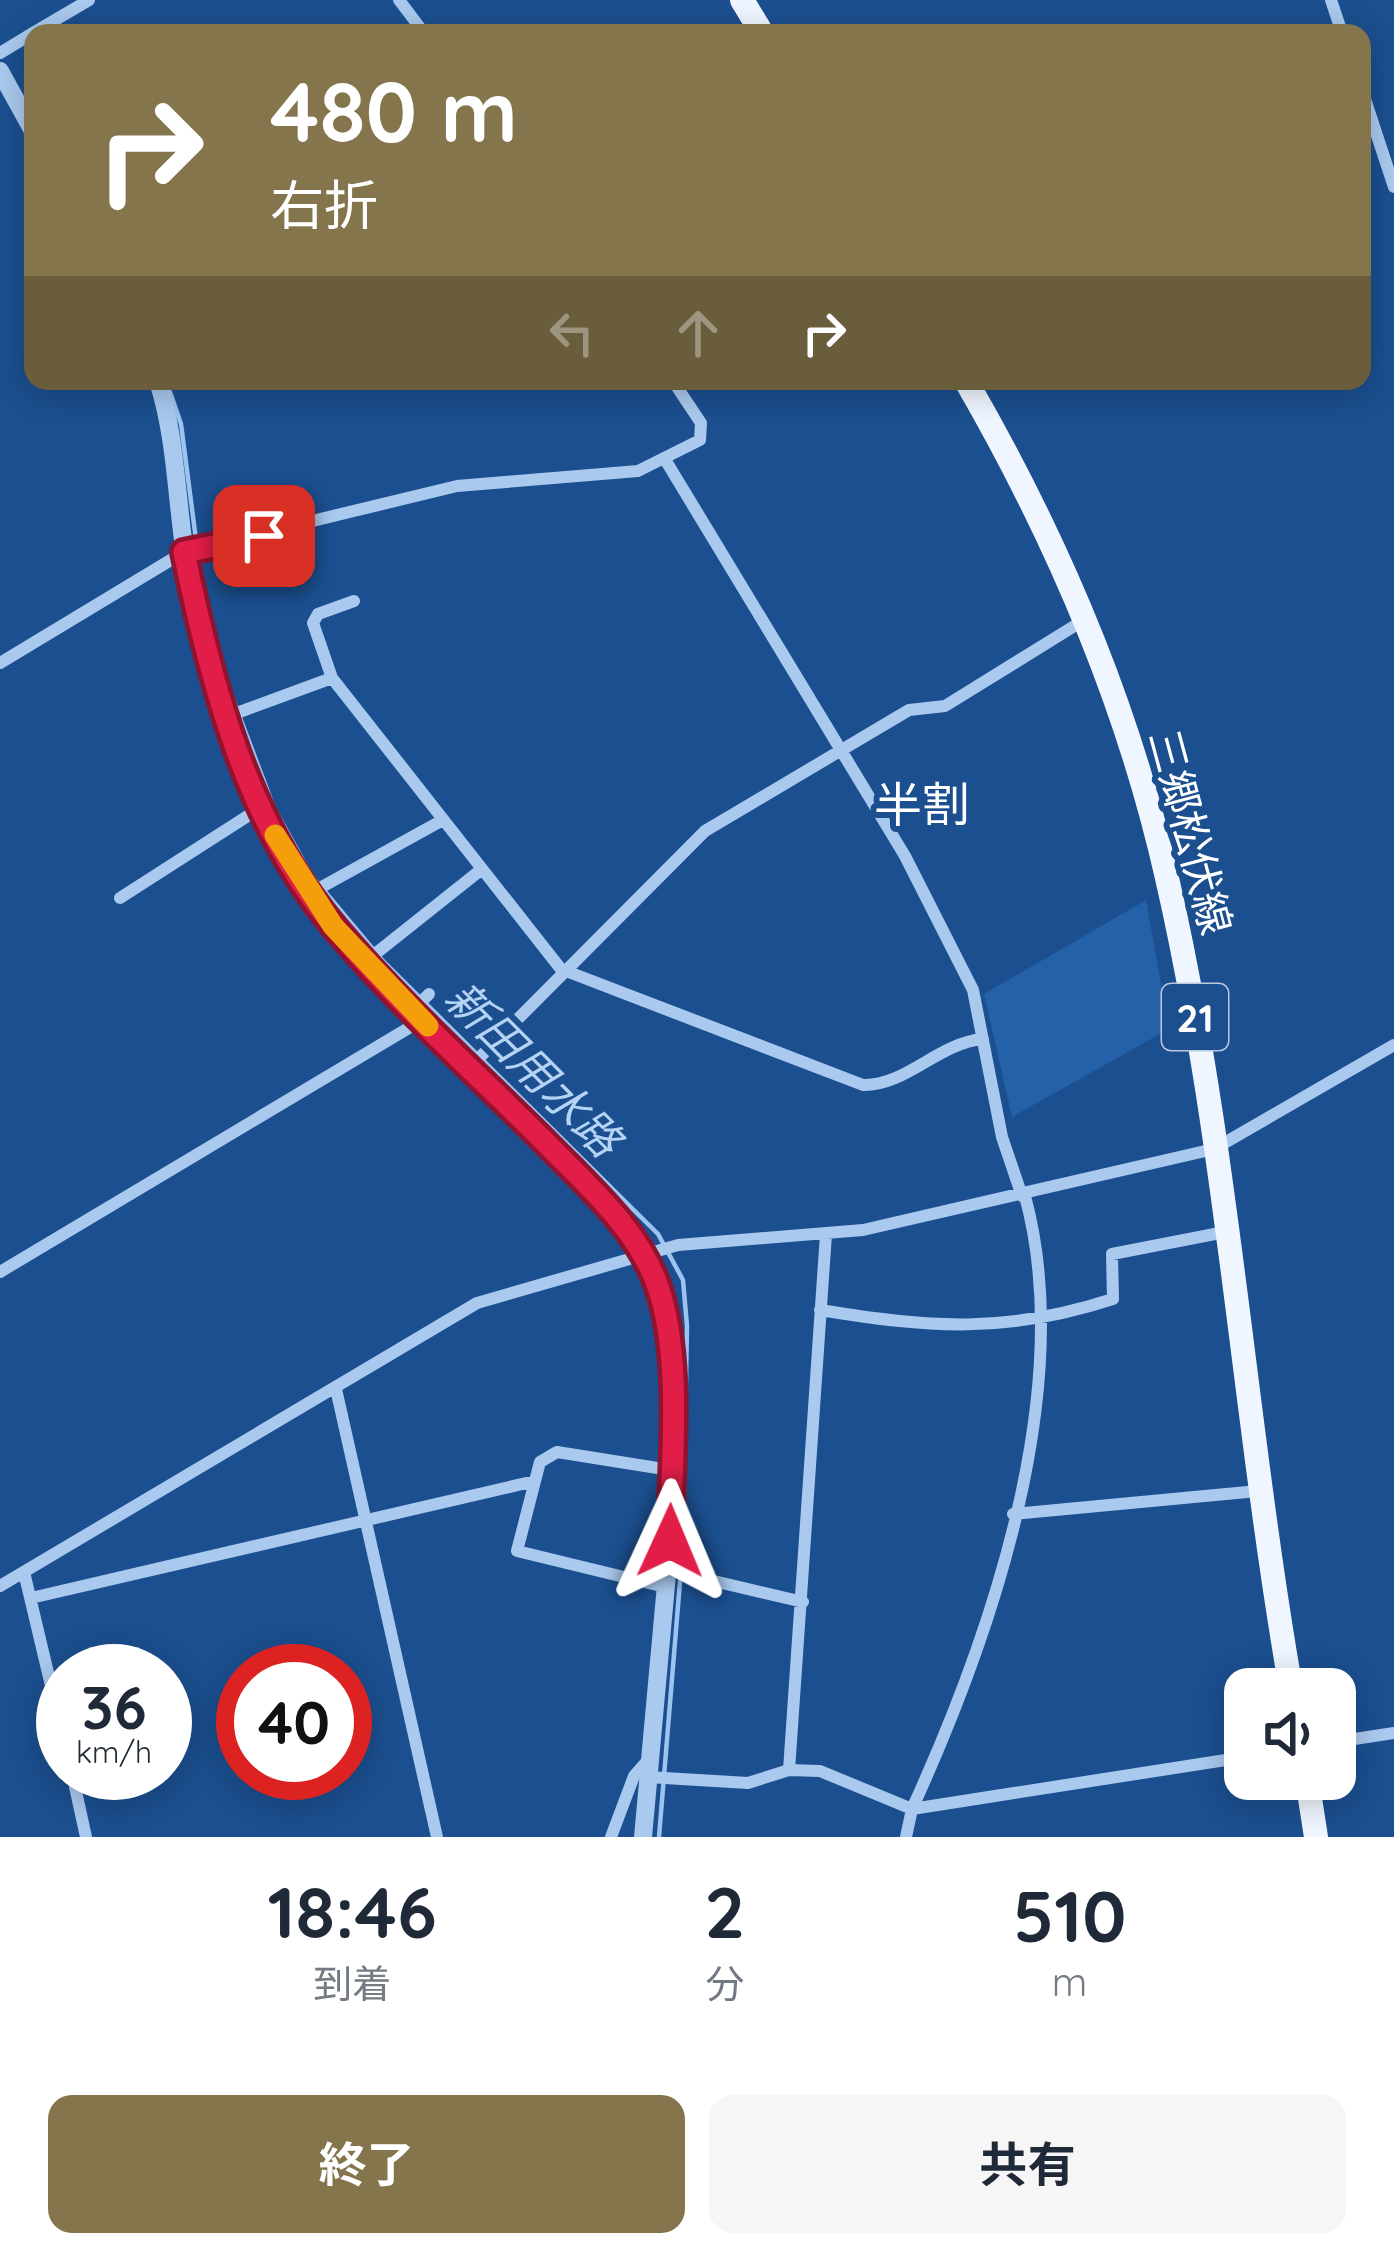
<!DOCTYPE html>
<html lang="ja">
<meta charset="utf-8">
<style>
:root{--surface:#fff;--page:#f6f6f7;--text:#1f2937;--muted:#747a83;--accent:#84754c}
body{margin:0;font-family:Quicksand,"Noto Sans JP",sans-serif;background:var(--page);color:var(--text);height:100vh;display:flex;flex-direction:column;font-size:45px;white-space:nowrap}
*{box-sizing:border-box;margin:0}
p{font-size:39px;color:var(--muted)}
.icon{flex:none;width:66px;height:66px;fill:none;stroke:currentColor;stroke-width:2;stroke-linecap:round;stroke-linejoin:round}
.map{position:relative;height:1837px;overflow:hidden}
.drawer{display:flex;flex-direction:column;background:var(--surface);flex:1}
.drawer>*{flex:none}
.hud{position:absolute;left:24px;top:24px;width:1347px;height:366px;border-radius:24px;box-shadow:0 6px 30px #0003;background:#84754c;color:#fff;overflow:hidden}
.controls{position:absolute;left:1224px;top:1668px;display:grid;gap:24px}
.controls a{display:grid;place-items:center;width:132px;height:132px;border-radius:24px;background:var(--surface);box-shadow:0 6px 30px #0003;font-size:60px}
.speed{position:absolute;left:36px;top:1644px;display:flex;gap:24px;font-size:60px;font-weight:700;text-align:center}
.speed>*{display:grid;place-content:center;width:156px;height:156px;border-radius:50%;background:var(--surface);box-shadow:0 6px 30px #0003;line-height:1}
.speed small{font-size:30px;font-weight:400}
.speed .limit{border:18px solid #d22;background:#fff;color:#111}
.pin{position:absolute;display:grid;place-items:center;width:102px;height:102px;color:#fff;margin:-51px;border-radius:24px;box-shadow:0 6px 18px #0006}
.me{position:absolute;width:132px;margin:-66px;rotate:1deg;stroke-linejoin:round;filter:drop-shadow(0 0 9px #0008)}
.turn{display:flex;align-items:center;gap:42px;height:252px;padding:0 48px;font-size:54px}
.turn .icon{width:156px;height:156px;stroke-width:2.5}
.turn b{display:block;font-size:84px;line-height:102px}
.lanes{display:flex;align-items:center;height:114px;padding:0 48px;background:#0003;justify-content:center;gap:60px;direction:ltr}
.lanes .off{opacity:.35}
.eta{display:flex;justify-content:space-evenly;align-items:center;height:204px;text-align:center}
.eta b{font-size:72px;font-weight:700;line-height:84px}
.button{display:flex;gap:24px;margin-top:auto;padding:24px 48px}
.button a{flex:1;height:138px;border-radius:24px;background:var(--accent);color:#fff;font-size:48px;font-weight:700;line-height:138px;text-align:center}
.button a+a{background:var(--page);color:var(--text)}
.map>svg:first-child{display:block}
</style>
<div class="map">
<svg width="1394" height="1837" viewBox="0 0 1394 1837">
<rect width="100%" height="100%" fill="#1b4f8f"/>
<path fill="#2461a8" d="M1146 900 1169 1029 1012 1117 984 994Z"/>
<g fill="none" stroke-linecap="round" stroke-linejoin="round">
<path stroke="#9cc4f0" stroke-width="4.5" d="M170 392 181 424 206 617
M213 646 274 808 311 875 382 960 658 1234 683 1280 687 1326 683 1545 659 1837"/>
<path stroke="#a9c9ee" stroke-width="12" d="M399 0 424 33
M1331 0 1342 33
M33 33 89 0
M0 53 33 33
M1362 90 1394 187
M666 461 905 856 973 990 1002 1137 1022 1196
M354 601 318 614 313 623 332 678 564 973
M0 663 184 552 457 486 638 471 700 440 701 423 673 381
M226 717 332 678
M309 894 441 821
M120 898 260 808
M365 962 482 869
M566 971 863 1085C906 1086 938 1043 983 1039
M412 1011 429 994
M470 1067 705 831 909 710 945 706 1084 620
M1025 1196C1077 1387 992 1634 912 1809L1245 1757
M0 1272 422 1020
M820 1310C930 1328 1005 1334 1113 1299L1112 1254 1225 1232
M336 1389 437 1837
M535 1481 540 1462 557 1452 670 1470
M1013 1514 1258 1491
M667 1570 803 1602
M24 1572 63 1736
M0 1586 477 1303 678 1245 863 1230 1214 1149 1394 1045
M31 1598 535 1481 517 1551 665 1587
M1335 1742 1394 1733
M789 1770 826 1234
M72 1773 86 1837
M648 1777 748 1783 789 1770 820 1771 912 1809 906 1837
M611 1837 634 1776 649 1759"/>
<path stroke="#a9c9ee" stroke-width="18" d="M0 71 33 131
M158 381C176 438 176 495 185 554 208 703 264 848 365 962L632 1237 657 1284 669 1332 670 1541 643 1837"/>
<path stroke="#f0f6ff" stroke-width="24" d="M742 0 762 33
M966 381C1055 535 1128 704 1167 878 1228 1144 1244 1420 1291 1689
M1307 1779 1316 1837"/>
</g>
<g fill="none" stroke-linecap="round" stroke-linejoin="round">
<g stroke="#92132f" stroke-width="30">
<path id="route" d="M264 536 184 552C211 684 247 824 336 929 401 1006 476 1073 547 1144 588 1186 639 1230 658 1287 683 1359 671 1465 670 1541"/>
</g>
<use href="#route" stroke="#e11d48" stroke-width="21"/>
<path stroke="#f59e0b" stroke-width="21" d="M275 835 333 926 428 1026"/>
</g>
<g text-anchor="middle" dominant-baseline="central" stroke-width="12" stroke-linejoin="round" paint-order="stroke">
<rect fill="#1b4f8f" stroke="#bbcadd" stroke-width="3" x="1162" y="984" width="66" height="66" rx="9"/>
<g font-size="39" font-weight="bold" fill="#fff">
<text x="1195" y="1017">21</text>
</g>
<g font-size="42" fill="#fff" stroke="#1b4f8f">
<text transform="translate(1191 832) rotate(75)">三郷松伏線</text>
</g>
<g font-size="45" font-style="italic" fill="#b5d3f5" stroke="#1b4f8f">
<text transform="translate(534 1068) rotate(45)">新田用水路</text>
</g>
<g font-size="48" fill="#fff" stroke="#1b4f8f">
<text x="922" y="804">半割</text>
</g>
</g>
</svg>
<div class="controls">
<a><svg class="icon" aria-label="sound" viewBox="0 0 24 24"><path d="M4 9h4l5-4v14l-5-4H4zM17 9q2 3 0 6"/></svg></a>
</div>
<div class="speed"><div>36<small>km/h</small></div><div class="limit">40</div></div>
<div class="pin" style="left:264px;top:536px;background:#d93025"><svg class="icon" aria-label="arrive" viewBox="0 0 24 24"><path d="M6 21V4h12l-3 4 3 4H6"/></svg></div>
<svg class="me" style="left:670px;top:1541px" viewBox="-20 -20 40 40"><path d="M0-17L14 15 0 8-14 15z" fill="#e11d48" stroke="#fff" stroke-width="4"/></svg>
<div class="hud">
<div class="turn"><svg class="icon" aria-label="right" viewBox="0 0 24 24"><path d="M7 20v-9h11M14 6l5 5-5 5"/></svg><div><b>480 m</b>右折</div></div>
<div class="lanes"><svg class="icon off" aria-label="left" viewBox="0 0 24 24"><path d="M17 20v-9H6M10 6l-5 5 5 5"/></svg><svg class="icon off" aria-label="ahead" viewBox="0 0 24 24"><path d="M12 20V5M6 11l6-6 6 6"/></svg><svg class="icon" aria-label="right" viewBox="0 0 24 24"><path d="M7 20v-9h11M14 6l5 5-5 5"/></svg></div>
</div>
</div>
<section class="drawer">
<div class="eta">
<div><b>18:46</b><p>到着</p></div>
<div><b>2</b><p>分</p></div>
<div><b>510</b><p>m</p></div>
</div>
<div class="button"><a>終了</a><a>共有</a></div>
</section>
